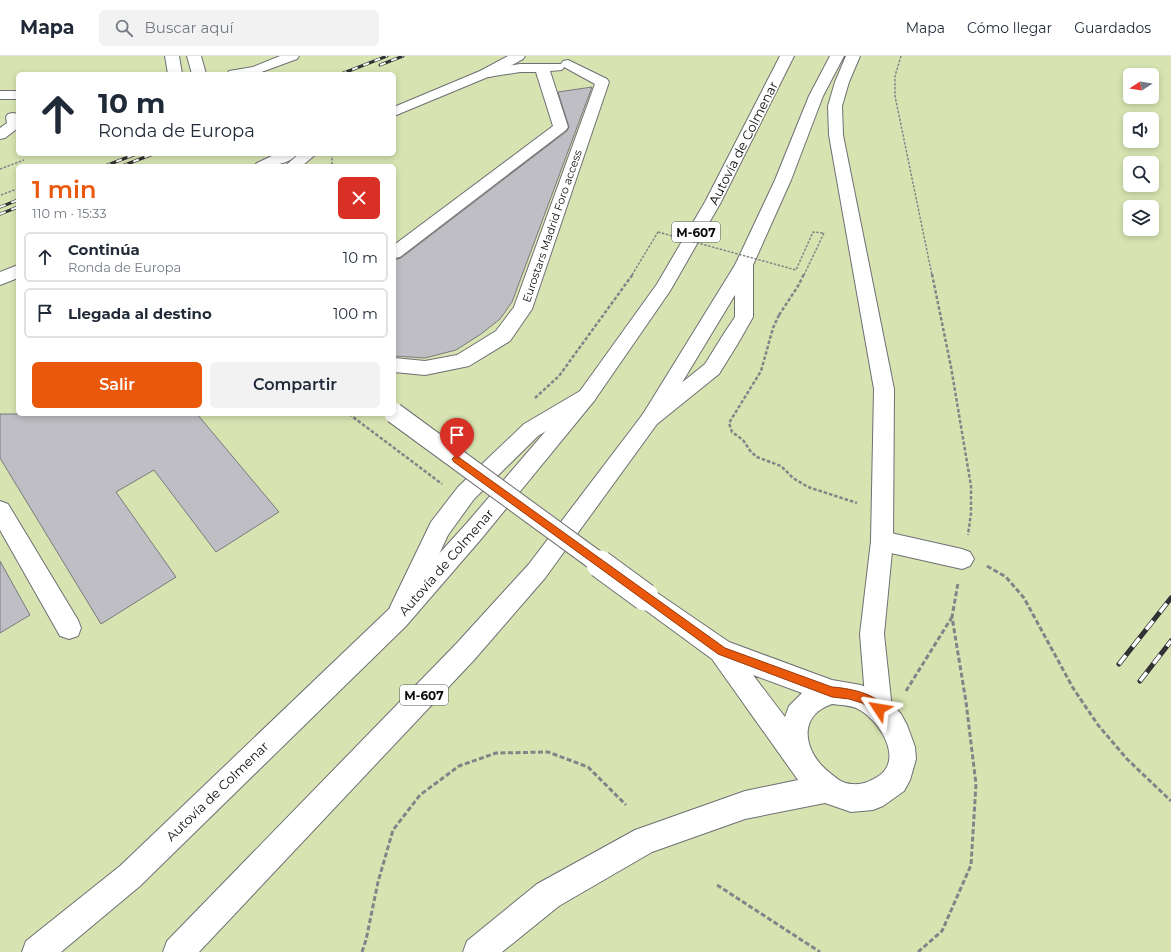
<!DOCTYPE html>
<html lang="es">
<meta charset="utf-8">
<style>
:root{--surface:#fff;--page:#f2f2f3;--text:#1f2937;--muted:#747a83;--line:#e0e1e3;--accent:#ea580c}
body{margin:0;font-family:Montserrat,sans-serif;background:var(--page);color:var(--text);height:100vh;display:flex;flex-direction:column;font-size:15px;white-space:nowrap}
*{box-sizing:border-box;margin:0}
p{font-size:13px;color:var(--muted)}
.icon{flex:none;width:22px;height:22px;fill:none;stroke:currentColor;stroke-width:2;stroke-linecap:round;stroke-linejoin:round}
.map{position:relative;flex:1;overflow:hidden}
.side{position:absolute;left:16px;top:108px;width:380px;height:252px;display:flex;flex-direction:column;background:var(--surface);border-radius:6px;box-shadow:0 2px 6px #0003}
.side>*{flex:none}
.top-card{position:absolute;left:16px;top:16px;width:380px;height:84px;border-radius:6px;box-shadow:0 2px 6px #0003;background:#fff;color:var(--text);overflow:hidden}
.needle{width:26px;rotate:258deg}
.tools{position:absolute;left:1123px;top:12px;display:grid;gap:8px}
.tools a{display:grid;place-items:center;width:36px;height:36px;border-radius:6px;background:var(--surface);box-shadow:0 2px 6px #0003;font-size:20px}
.pin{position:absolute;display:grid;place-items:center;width:34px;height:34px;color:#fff;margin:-41px -17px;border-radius:50% 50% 50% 0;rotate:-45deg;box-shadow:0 0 4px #0007}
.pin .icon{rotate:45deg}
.me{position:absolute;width:44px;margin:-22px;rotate:303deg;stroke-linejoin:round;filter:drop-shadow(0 0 3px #0008)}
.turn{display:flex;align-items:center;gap:14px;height:84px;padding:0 16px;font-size:18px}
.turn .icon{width:52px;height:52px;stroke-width:2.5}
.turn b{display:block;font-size:28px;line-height:34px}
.round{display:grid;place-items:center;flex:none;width:42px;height:42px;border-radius:6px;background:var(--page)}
.headline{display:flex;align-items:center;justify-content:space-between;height:68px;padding:0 16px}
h1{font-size:24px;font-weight:600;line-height:30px;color:var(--accent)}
.cta{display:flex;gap:8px;margin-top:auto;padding:8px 16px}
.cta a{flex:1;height:46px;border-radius:6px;background:var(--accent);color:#fff;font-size:16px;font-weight:600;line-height:46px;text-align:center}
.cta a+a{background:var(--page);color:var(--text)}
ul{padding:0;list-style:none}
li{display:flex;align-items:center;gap:12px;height:50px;margin:0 8px 6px;padding:0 8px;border:2px solid var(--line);border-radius:6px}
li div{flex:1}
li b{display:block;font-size:15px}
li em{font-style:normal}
header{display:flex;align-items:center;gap:24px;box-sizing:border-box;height:56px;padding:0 20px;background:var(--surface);border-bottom:1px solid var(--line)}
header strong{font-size:19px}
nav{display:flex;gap:22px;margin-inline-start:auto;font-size:14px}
.search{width:280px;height:36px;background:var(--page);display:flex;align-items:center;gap:10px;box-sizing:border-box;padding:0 14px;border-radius:6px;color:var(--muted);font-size:15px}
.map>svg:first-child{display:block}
</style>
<header>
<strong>Mapa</strong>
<div class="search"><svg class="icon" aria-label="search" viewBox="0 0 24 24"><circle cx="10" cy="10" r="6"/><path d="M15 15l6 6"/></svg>Buscar aquí</div>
<nav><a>Mapa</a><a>Cómo llegar</a><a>Guardados</a></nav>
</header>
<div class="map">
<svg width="1171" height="896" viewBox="0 0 1171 896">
<rect width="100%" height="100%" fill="#faf9ff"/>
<path fill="#d7e4b1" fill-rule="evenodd" d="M0 0H1171V896H0ZM18 18H394V98H18ZM1130 19H1152V41H1130ZM1130 63H1152V85H1130ZM1130 107H1152V129H1130ZM18 110H394V358H18ZM1130 151H1152V173H1130Z"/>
<path fill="#bfbec4" stroke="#7a797e" d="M592 31 512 246 500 263 481 278 456 294 425 302 394 300V204L401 202 567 75 569 71 558 36Z
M0 358H197L279 456 216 496 154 414 116 436 176 521 101 568 0 402Z
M0 505 30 559 0 577Z"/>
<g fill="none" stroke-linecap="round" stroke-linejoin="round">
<g stroke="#6f6f74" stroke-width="2">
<path id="minor" d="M165 0H179L182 18H168Z
M187 0H201L206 18H192Z
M280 0H299L297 3 256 18H227L229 15 253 11Z
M568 4 607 23 609 26 532 253 510 285 469 310 425 319 394 316V302L425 305 457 299 496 275 514 251 595 28 564 11 562 14 550 15 568 71 566 74 400 201 394 202V189L553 70 536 16H520L488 21 394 60V51L480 15 520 8H561L563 5Z
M0 35H18V43H0Z
M13 57 18 58V72L5 82 0 83V72L7 67 6 61 8 58Z
M276 98H297C288 110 267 110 254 110L257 107Z
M299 98H316L302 110H285Z
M744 203 750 205 753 209V261L737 289 719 318 657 368 650 371 643 368 640 363 643 358 705 308 723 279 735 261V209L738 205Z
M18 209V222L0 229V216Z
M587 333 594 335 597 340 594 345 538 380 474 443 448 479 411 559 402 562 393 559 390 551 431 466 458 431 524 368 580 335Z
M0 445 8 448 78 564 81 572 78 580 69 583 60 580 0 474Z
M882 475 962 493 970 496 974 503 970 510 962 513 882 495 874 492 871 485 874 478Z
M645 530 653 534 729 586 832 624 861 629 884 640 901 658 907 669 915 691 916 703 910 724 904 735 883 750 873 754 851 756 825 747 745 763 652 796 559 850 502 896H463L467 885 537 828 635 774 745 735 798 724 712 603 637 548 633 541 637 534ZM753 619 802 637 789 650 785 661ZM832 648C840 649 849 649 856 652 877 661 904 701 880 719 871 725 863 729 852 728 843 728 836 722 830 717 805 698 795 661 832 648Z"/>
</g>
<g stroke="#6f6f74" stroke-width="2">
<path id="highway" d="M508 0H525L523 3 490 21H480L478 18 480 15Z
M780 0H794L721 146 670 235 594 345 482 482 406 570 140 830 61 896H22L26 885 120 810 388 554 466 468 580 335 657 228 705 146Z
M830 0H844L823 40 791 124 753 209 657 368 545 522 474 604 199 896H163L167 885 456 588 529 508 643 358 735 209 775 124 809 40Z
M846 0H860L849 26 842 50 843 79 894 333 893 485 884 578 892 653 888 662 879 666 870 662 866 653 860 578 871 485 874 333 829 79 828 50 835 26Z"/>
</g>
<path stroke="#848387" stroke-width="1.5" stroke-dasharray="2.5 1.5" stroke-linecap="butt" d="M901 0 895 20V40L932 219
M332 98V110
M0 113 24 104
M1 139 17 133
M16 159 18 158
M632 219 658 176"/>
<path stroke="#848387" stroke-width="2.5" stroke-dasharray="3.5 2" stroke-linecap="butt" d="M932 218 951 311 971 430V457L968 479
M779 259 773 272 761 315 729 367 732 376 743 384 751 396 757 401 781 410 793 422 808 431 857 447
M535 342 559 320 633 218
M349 358 442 428"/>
<path stroke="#848387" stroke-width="3" stroke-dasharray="5 2.5" stroke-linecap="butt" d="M987 510 1006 521 1024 542 1073 632 1098 669 1127 703 1171 745
M906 635 952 561
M717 829 820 896
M362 896 366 884 378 826 393 774 420 739 459 710 496 697 548 696 588 711 626 749
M918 896 942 875 971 809 976 728 966 646 952 561 958 527"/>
<use href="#minor" fill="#fff" fill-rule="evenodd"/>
<use href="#highway" fill="#fff" fill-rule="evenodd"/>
<g stroke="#323235" stroke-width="3">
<path id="rail-far1" d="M380 9 403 0
M341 18 387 0
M105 110 136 98
M122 110 153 98
M0 151 18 144
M0 158 18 151"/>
</g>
<g stroke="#323235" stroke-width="5">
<path id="rail" d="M1119 608 1171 542
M1140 625 1171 585"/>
</g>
<use href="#rail-far1" stroke="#fff" stroke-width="2" stroke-dasharray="6" stroke-linecap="butt"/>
<use href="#rail" stroke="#fff" stroke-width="3.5" stroke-dasharray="11" stroke-linecap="butt"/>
<g stroke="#6f6f74" stroke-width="22" stroke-linecap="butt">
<path id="minor-bridge-far1" d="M394 357 602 509"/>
</g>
<g stroke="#6f6f74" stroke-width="29" stroke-linecap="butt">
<path id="minor-bridge" d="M600 508 645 541"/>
</g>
<path stroke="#848387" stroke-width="1.5" stroke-dasharray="2.5 1.5" stroke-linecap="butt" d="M658 176 796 214 813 176 824 177 804 219"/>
<path stroke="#848387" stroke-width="2.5" stroke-dasharray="3.5 2" stroke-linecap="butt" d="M779 259 798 230 804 218"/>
<use href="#minor-bridge-far1" stroke="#fff" stroke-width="20"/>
<use href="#minor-bridge" stroke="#fff" stroke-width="27"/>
</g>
<path fill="#ea580c" stroke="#983908" d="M457 400 725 592 832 631C847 632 878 637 885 653L883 657 879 658 862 647 849 643 832 641 718 598 454 406 452 403 454 401Z"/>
<g text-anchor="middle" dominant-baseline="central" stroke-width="3" stroke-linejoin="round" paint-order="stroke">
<g font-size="11" fill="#0d0d0f" stroke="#fff">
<text transform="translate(552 170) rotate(-71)">Eurostars Madrid Foro access</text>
</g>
<g fill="#fff" stroke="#565657" stroke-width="1">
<rect x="672" y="166" width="48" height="20" rx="3"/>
<rect x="400" y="629" width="48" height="20" rx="3"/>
</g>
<g font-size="12" font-weight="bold" fill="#0d0d0f">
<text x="696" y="176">M-607</text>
<text x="424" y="639">M-607</text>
</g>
<g font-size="13" fill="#0d0d0f" stroke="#fff">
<text transform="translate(743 87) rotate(-63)">Autovía de Colmenar</text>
<text transform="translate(446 506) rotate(-49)">Autovía de Colmenar</text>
<text transform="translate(217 735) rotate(-44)">Autovía de Colmenar</text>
</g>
</g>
</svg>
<div class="tools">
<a><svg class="needle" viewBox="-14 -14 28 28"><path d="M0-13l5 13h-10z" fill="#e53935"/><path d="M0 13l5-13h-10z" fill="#747a83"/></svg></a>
<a><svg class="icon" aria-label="sound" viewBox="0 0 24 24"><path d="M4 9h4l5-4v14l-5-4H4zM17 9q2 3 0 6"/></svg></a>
<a><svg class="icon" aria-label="search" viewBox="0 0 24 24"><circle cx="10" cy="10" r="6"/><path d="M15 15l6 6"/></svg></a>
<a><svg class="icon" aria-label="layers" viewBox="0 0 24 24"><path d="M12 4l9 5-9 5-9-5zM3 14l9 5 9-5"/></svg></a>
</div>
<div class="pin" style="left:457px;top:403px;background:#d93025"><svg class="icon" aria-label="arrive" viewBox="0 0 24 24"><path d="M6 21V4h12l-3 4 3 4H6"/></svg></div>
<svg class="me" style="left:879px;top:653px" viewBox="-20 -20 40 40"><path d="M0-17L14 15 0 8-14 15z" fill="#ea580c" stroke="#fff" stroke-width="4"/></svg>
<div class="top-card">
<div class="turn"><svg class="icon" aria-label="ahead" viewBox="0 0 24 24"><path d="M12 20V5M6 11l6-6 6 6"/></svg><div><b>10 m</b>Ronda de Europa</div></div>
</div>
<section class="side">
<div class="headline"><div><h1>1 min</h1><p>110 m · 15:33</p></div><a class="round" style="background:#d93025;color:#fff"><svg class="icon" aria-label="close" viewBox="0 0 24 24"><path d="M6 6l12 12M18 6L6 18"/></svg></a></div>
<ul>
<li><svg class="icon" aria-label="ahead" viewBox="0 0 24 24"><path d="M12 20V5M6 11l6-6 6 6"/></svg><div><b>Continúa</b><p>Ronda de Europa</p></div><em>10 m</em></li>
<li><svg class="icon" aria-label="arrive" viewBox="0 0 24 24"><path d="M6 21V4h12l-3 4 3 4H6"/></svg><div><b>Llegada al destino</b></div><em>100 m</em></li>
</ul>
<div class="cta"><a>Salir</a><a>Compartir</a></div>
</section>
</div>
